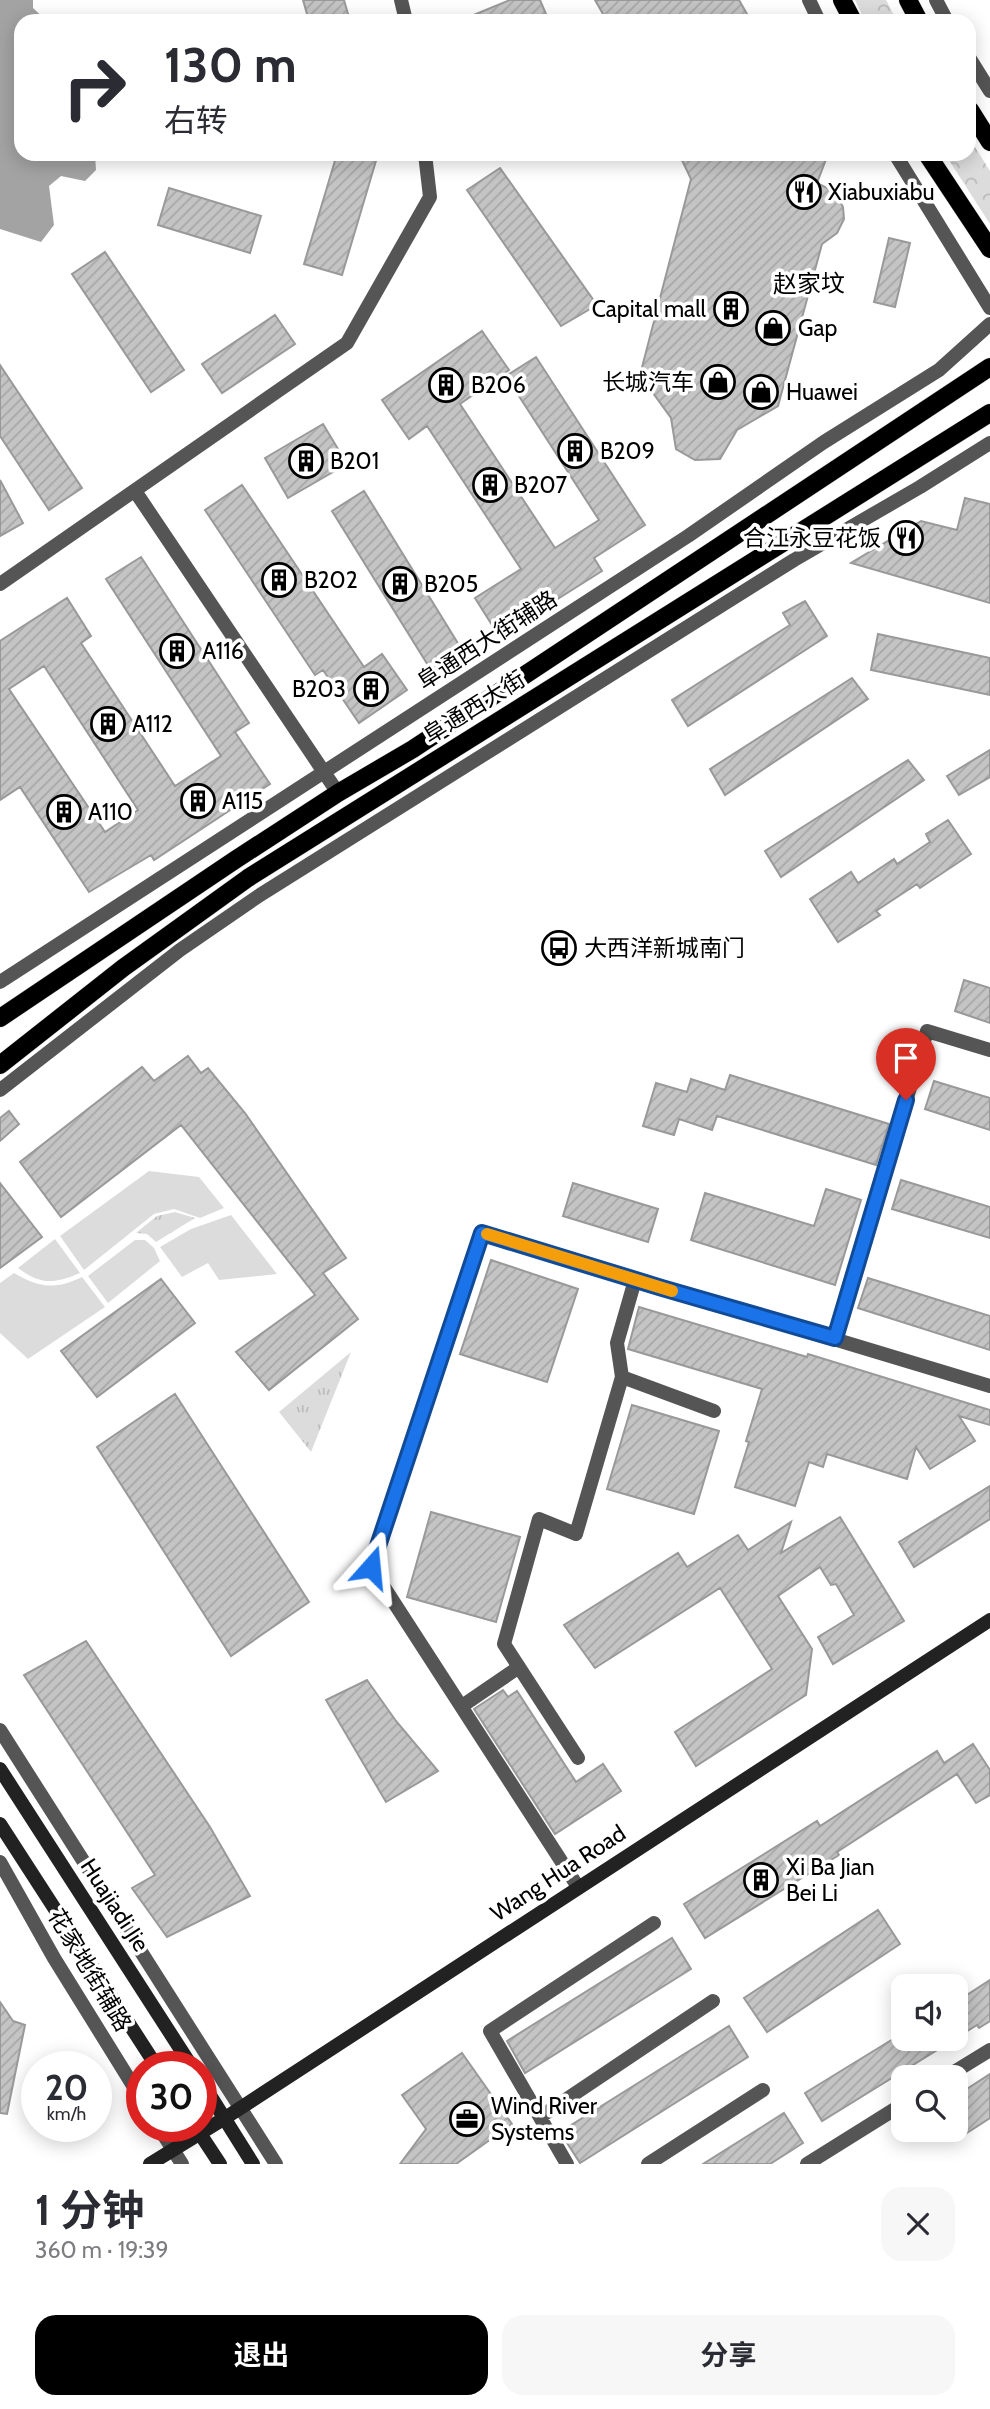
<!DOCTYPE html>
<html lang="zh">
<meta charset="utf-8">
<style>
:root{--surface:#fff;--page:#f7f7f7;--text:#2b2b33;--muted:#7c7c81;--accent:#000}
body{margin:0;font-family:Cabin,"Noto Sans SC",sans-serif;background:var(--page);color:var(--text);height:100vh;display:flex;flex-direction:column;font-size:26px;white-space:nowrap}
*{box-sizing:border-box;margin:0}
p{font-size:23px;color:var(--muted)}
.icon{flex:none;width:38px;height:38px;fill:none;stroke:currentColor;stroke-width:2;stroke-linecap:round;stroke-linejoin:round}
.map{position:relative;height:2164px;overflow:hidden}
.drawer{display:flex;flex-direction:column;background:var(--surface);flex:1}
.drawer>*{flex:none}
.hud{position:absolute;left:14px;top:14px;width:962px;height:147px;border-radius:21px;box-shadow:0 4px 18px #0003;background:#fff;color:var(--text);overflow:hidden}
.fabs{position:absolute;left:891px;top:1974px;display:grid;gap:14px}
.fabs a{display:grid;place-items:center;width:77px;height:77px;border-radius:14px;background:var(--surface);box-shadow:0 4px 18px #0003;font-size:35px}
.speed{position:absolute;left:21px;top:2051px;display:flex;gap:14px;font-size:35px;font-weight:700;text-align:center}
.speed>*{display:grid;place-content:center;width:91px;height:91px;border-radius:50%;background:var(--surface);box-shadow:0 4px 18px #0003;line-height:1}
.speed small{font-size:18px;font-weight:400}
.speed .limit{border:10px solid #d22;background:#fff;color:#111}
.pin{position:absolute;display:grid;place-items:center;width:60px;height:60px;color:#fff;margin:-72px -30px;border-radius:50% 50% 50% 0;rotate:-45deg;box-shadow:0 0 7px #0007}
.pin .icon{rotate:45deg}
.me{position:absolute;width:77px;margin:-38px;rotate:18deg;stroke-linejoin:round;filter:drop-shadow(0 0 5px #0008)}
.turn{display:flex;align-items:center;gap:24px;height:147px;padding:0 35px;font-size:32px}
.turn .icon{width:91px;height:91px;stroke-width:2.5}
.turn b{display:block;font-size:49px;line-height:60px}
.round{display:grid;place-items:center;flex:none;width:74px;height:74px;border-radius:21px;background:var(--page)}
.head{display:flex;align-items:center;justify-content:space-between;height:119px;padding:0 35px}
h1{font-size:42px;font-weight:700;line-height:52px}
.action{display:flex;gap:14px;margin-top:auto;padding:14px 35px}
.action a{flex:1;height:80px;border-radius:21px;background:var(--accent);color:#fff;font-size:28px;font-weight:700;line-height:80px;text-align:center}
.action a+a{background:var(--page);color:var(--text)}
.map>svg:first-child{display:block}
</style>
<div class="map">
<svg width="990" height="2164" viewBox="0 0 990 2164">
<defs>
<pattern id="forest-crowns" width="20" height="18" patternUnits="userSpaceOnUse" patternTransform="scale(1.75)"><rect width="20" height="18" fill="#dcdcdc"/><path d="M2 6a3 3 0 1 1 6 0M12 15a3 3 0 1 1 6 0" fill="none" stroke="#bbb"/></pattern>
<pattern id="park-tufts" width="24" height="20" patternUnits="userSpaceOnUse" patternTransform="scale(1.75)"><rect width="24" height="20" fill="#dcdcdc"/><path d="M3 7l-1-3M5 7V3M7 7l1-3M15 17l-1-3M17 17v-4M19 17l1-3" fill="none" stroke="#bbb"/></pattern>
<pattern id="building-hatch" width="6" height="6" patternUnits="userSpaceOnUse" patternTransform="scale(1.75)"><rect width="6" height="6" fill="#c4c4c4"/><path d="M-1 1l2-2M0 6l6-6M5 7l2-2" fill="none" stroke="#a7a7a7"/></pattern>
</defs>
<rect width="100%" height="100%" fill="#fff"/>
<path fill="#dcdcdc" d="M149 1171 199 1177 224 1208 200 1218 174 1209 154 1214 84 1270 60 1236Z
M231 1215 277 1274 219 1280 208 1263 182 1277 160 1247 191 1229Z
M55 1239 80 1273C54 1284 41 1285 18 1268Z
M135 1240H145L154 1248 160 1261 108 1303 88 1276Z
M14 1273C40 1288 55 1290 82 1277L105 1307 28 1359 0 1333V1283Z"/>
<path fill="url(#forest-crowns)" d="M855 0H886L897 21H865Z
M970 139 990 171V224L945 154H970Z"/>
<path fill="url(#park-tufts)" d="M175 1212 195 1218 156 1242 147 1234 136 1233 157 1216Z
M351 1352 311 1452 279 1412Z"/>
<path fill="#a3a3a3" d="M0 0H33V8L47 21H21V154H95L96 170 85 181 61 176 49 186 54 225 41 242 0 229Z"/>
<path fill="url(#building-hatch)" stroke="#999" stroke-width="2" fill-rule="evenodd" d="M303 0H344L350 21H309Z
M510 0H540L549 21H459Z
M595 0H739L751 21H607Z
M337 154H378L342 275 304 264Z
M679 154H828L817 183 835 192 843 207 844 219 837 233 822 244 778 406 737 430 720 459 695 460 676 449 671 418 640 375 691 179Z
M500 168 597 305 561 326 467 190Z
M169 188 261 216 250 253 158 225Z
M889 238 910 243 895 307 874 302Z
M105 252 184 370 151 392 72 274Z
M275 315 295 344 222 393 202 364Z
M482 331 509 370 460 404 555 548 599 520 506 376 536 357 645 525 594 558 602 571 499 636 475 598 521 569 427 426 409 439 382 400Z
M0 365 82 488 49 510 0 436Z
M323 424 347 464 288 498 265 458Z
M0 480 23 523 0 536Z
M242 485 364 667 382 654 407 690 359 723 323 670 315 675 205 510Z
M364 491 467 658 436 678 332 511Z
M965 498 990 504V603L851 563 921 521 957 530Z
M141 557 249 723 235 732 270 784 154 860 151 855 89 892 20 787 0 800V641L67 598 91 636 81 643 175 786 221 756 106 579ZM44 666 138 810 105 832 9 689Z
M805 601 827 636 688 726 672 700 790 625 783 613Z
M878 634 990 658V695L871 670Z
M852 678 868 699 725 795 710 769Z
M990 750V777L959 795 947 776Z
M908 760 924 780 781 877 765 851Z
M948 820 971 854 920 888 917 884 876 911 880 915 838 942 810 899 851 872 858 883 894 859 897 864 930 842 926 834Z
M964 980 990 988V1023L955 1011Z
M188 1056 201 1073 208 1068 245 1113 346 1258 323 1273 358 1319 269 1390 236 1352 315 1295 181 1125 61 1217 20 1162 142 1067 154 1081Z
M730 1075 889 1124 876 1165 717 1116 712 1130 679 1119 674 1135 643 1126 656 1083 687 1092 691 1079 725 1090Z
M934 1081 990 1098V1130L925 1109Z
M9 1111 19 1124 0 1141V1118Z
M901 1180 990 1207V1238L892 1209Z
M0 1183 42 1237 0 1268Z
M573 1183 658 1209 648 1242 563 1216Z
M826 1189 861 1200 835 1285 691 1240 705 1193 814 1226Z
M491 1260 578 1289 547 1382 460 1354Z
M868 1278 990 1316V1350L858 1308Z
M161 1279 195 1323 97 1397 61 1351Z
M639 1307 807 1357 808 1354 990 1410V1425L959 1416 975 1441 930 1469 916 1447 907 1479 827 1454 823 1467 809 1462 795 1506 735 1487 749 1442 746 1441 762 1389 628 1349Z
M175 1394 309 1602 231 1656 97 1447Z
M632 1405 719 1431 694 1514 607 1489Z
M990 1486V1519L914 1567 899 1542Z
M431 1512 520 1537 496 1622 407 1597Z
M840 1517 904 1621 833 1664 818 1637 854 1615 836 1584 831 1585 820 1567 778 1596 812 1649 806 1695 696 1766 675 1732 772 1669 720 1588 595 1668 564 1625 678 1553 687 1567 738 1535 748 1550 791 1522 781 1553Z
M86 1641 210 1827 250 1896 167 1937 132 1888 155 1875 24 1675Z
M367 1680 396 1721 438 1771 386 1802 326 1700Z
M503 1690 508 1697 517 1691 576 1782 603 1764 621 1791 555 1834 474 1709Z
M973 1744 990 1770V1795L976 1803 957 1774 837 1852 839 1855 705 1938 684 1904 817 1821 820 1826 937 1751 944 1763Z
M878 1910 900 1944 767 2032 744 1998Z
M672 1938 691 1969 525 2073 507 2041Z
M990 1980V2021L979 2028 977 2025 956 2038V2002Z
M0 2002 13 2021 25 2025 7 2114 0 2113Z
M729 2026 748 2057 580 2163 560 2132Z
M903 2033V2039H955L822 2121 805 2093Z
M462 2053 512 2124 456 2164H400L426 2129 402 2095Z
M990 2074V2118L956 2140V2096Z
M784 2113 803 2143 770 2164H703Z"/>
<g fill="none" stroke-linecap="round" stroke-linejoin="round">
<g stroke="#dbdbdb" stroke-width="19">
<path id="primary" d="M842 0 853 21
M908 0 919 21
M970 110 990 142
M927 154 990 249
M0 1018 235 860 338 793 413 749 990 367
M0 1065 123 968 248 878 990 413"/>
</g>
<path stroke="#555" stroke-width="14" d="M401 0 406 21
M809 0 819 21
M936 0 947 21
M970 59 990 91
M895 154 990 308
M135 491 338 793
M0 584 347 343 430 197 425 154
M0 982 688 536 824 442 939 370 990 324
M0 1090 180 950 260 895 794 560 920 487 990 443
M835 1338 927 1031 990 1050
M622 1377 714 1411
M462 1706 519 1667
M0 1730 276 2164
M578 1758 504 1644 539 1519 576 1534 622 1377 617 1343 635 1280
M0 1862 54 1958 142 2100
M578 1887 371 1567 482 1233 990 1386
M946 2077 990 2050
M540 2117 713 2001
M158 2126 182 2164
M567 2164 490 2031 654 1923
M648 2164 763 2090
M807 2164 903 2104"/>
<path stroke="#222" stroke-width="14" d="M0 1769 192 2067
M0 1824 157 2067
M201 2081 253 2164
M195 2126 220 2164
M150 2164 225 2118 990 1620"/>
<use href="#primary" stroke="#000" stroke-width="18"/>
</g>
<g fill="none" stroke-linecap="round" stroke-linejoin="round">
<g stroke="#114b97" stroke-width="18">
<path id="route" d="M371 1567 482 1233 662 1288 835 1338 906 1100"/>
</g>
<use href="#route" stroke="#1a73e8" stroke-width="12"/>
<path stroke="#f59e0b" stroke-width="12" d="M487 1234 672 1291"/>
</g>
<defs>
<g id="restaurant-ring" transform="scale(1.75)"><circle r="9.5" fill="#fff" stroke="#000" stroke-width="1.5"/><path d="M-5-6h1v4h1v-4h1v4h1v-4h1v5L-1.5 .5V6h-2V.5L-5-1ZM5-6V6H3V1.5H1.5Q1.5-4 5-6Z" fill="#000"/></g>
<g id="building-ring" transform="scale(1.75)"><circle r="9.5" fill="#fff" stroke="#000" stroke-width="1.5"/><path d="M-4-6H4V6H1V3H-1V6H-4ZM-2.5-4.3h1.7v1.8h-1.7ZM.8-4.3h1.7v1.8H.8ZM-2.5-1h1.7V.8h-1.7ZM.8-1h1.7V.8H.8Z" fill="#000"/></g>
<g id="shop-ring" transform="scale(1.75)"><circle r="9.5" fill="#fff" stroke="#000" stroke-width="1.5"/><path d="M-5-2.5h2.3a2.7 3.5 0 0 1 5.4 0H5L5.5 6h-11ZM-1.5-2.5h3a1.5 2.3 0 0 0-3 0Z" fill="#000"/></g>
<g id="bus-ring" transform="scale(1.75)"><circle r="9.5" fill="#fff" stroke="#000" stroke-width="1.5"/><path d="M-5-6H5V4H4V6H2V4H-2V6H-4V4H-5ZM-3.5-4V0h7V-4ZM-3.5 1.2v1.5H-2V1.2ZM2 1.2v1.5H3.5V1.2Z" fill="#000"/></g>
<g id="office-ring" transform="scale(1.75)"><circle r="9.5" fill="#fff" stroke="#000" stroke-width="1.5"/><path d="M-6-3h4V-5.5h4V-3h4V5H-6ZM-1-4.5V-3h2v-1.5ZM-6 0V1H6V0Z" fill="#000"/></g>
</defs>
<g fill-rule="evenodd">
<use href="#restaurant-ring" x="804" y="192"/>
<use href="#building-ring" x="731" y="309"/>
<use href="#shop-ring" x="773" y="328"/>
<use href="#shop-ring" x="718" y="382"/>
<use href="#building-ring" x="446" y="385"/>
<use href="#shop-ring" x="761" y="392"/>
<use href="#building-ring" x="575" y="451"/>
<use href="#building-ring" x="306" y="461"/>
<use href="#building-ring" x="490" y="485"/>
<use href="#restaurant-ring" x="906" y="538"/>
<use href="#building-ring" x="279" y="580"/>
<use href="#building-ring" x="400" y="584"/>
<use href="#building-ring" x="177" y="651"/>
<use href="#building-ring" x="371" y="689"/>
<use href="#building-ring" x="108" y="724"/>
<use href="#building-ring" x="198" y="801"/>
<use href="#building-ring" x="64" y="812"/>
<use href="#bus-ring" x="559" y="948"/>
<use href="#building-ring" x="761" y="1880"/>
<use href="#office-ring" x="467" y="2119"/>
</g>
<g text-anchor="middle" dominant-baseline="central" stroke-width="7" stroke-linejoin="round" paint-order="stroke">
<g font-size="23" fill="#000" stroke="#fff" text-anchor="start">
<text x="828" y="192">Xiabuxiabu</text>
<text x="706" y="309" text-anchor="end">Capital mall</text>
<text x="798" y="328">Gap</text>
<text x="694" y="382" text-anchor="end">长城汽车</text>
<text x="471" y="385">B206</text>
<text x="786" y="392">Huawei</text>
<text x="600" y="451">B209</text>
<text x="330" y="461">B201</text>
<text x="514" y="485">B207</text>
<text x="881" y="538" text-anchor="end">合江永豆花饭</text>
<text x="304" y="580">B202</text>
<text x="424" y="584">B205</text>
<text x="202" y="651">A116</text>
<text x="346" y="689" text-anchor="end">B203</text>
<text x="132" y="724">A112</text>
<text x="222" y="801">A115</text>
<text x="88" y="812">A110</text>
<text x="584" y="948">大西洋新城南门</text>
<text x="786" y="1867">Xi Ba Jian<tspan x="786" dy="26">Bei Li</tspan></text>
<text x="491" y="2106">Wind River<tspan x="491" dy="26">Systems</tspan></text>
</g>
<g font-size="23" fill="#000" stroke="#fff">
<text transform="translate(487 640) rotate(-33)">阜通西大街辅路</text>
<text transform="translate(474 707) rotate(-32)">阜通西大街</text>
<text transform="translate(558 1873) rotate(-33)">Wang Hua Road</text>
<text transform="translate(115 1905) rotate(57)">Huajiadi Jie</text>
<text transform="translate(90 1970) rotate(59)">花家地街辅路</text>
</g>
<g font-size="24" fill="#000" stroke="#fff">
<text x="809" y="283">赵家坟</text>
</g>
</g>
</svg>
<div class="fabs">
<a><svg class="icon" aria-label="sound" viewBox="0 0 24 24"><path d="M4 9h4l5-4v14l-5-4H4zM17 9q2 3 0 6"/></svg></a>
<a><svg class="icon" aria-label="search" viewBox="0 0 24 24"><circle cx="10" cy="10" r="6"/><path d="M15 15l6 6"/></svg></a>
</div>
<div class="speed"><div>20<small>km/h</small></div><div class="limit">30</div></div>
<div class="pin" style="left:906px;top:1100px;background:#d93025"><svg class="icon" aria-label="arrive" viewBox="0 0 24 24"><path d="M6 21V4h12l-3 4 3 4H6"/></svg></div>
<svg class="me" style="left:371px;top:1567px" viewBox="-20 -20 40 40"><path d="M0-17L14 15 0 8-14 15z" fill="#1a73e8" stroke="#fff" stroke-width="4"/></svg>
<div class="hud">
<div class="turn"><svg class="icon" aria-label="right" viewBox="0 0 24 24"><path d="M7 20v-9h11M14 6l5 5-5 5"/></svg><div><b>130 m</b>右转</div></div>
</div>
</div>
<section class="drawer">
<div class="head"><div><h1>1 分钟</h1><p>360 m · 19:39</p></div><a class="round"><svg class="icon" aria-label="close" viewBox="0 0 24 24"><path d="M6 6l12 12M18 6L6 18"/></svg></a></div>
<div class="action"><a>退出</a><a>分享</a></div>
</section>
